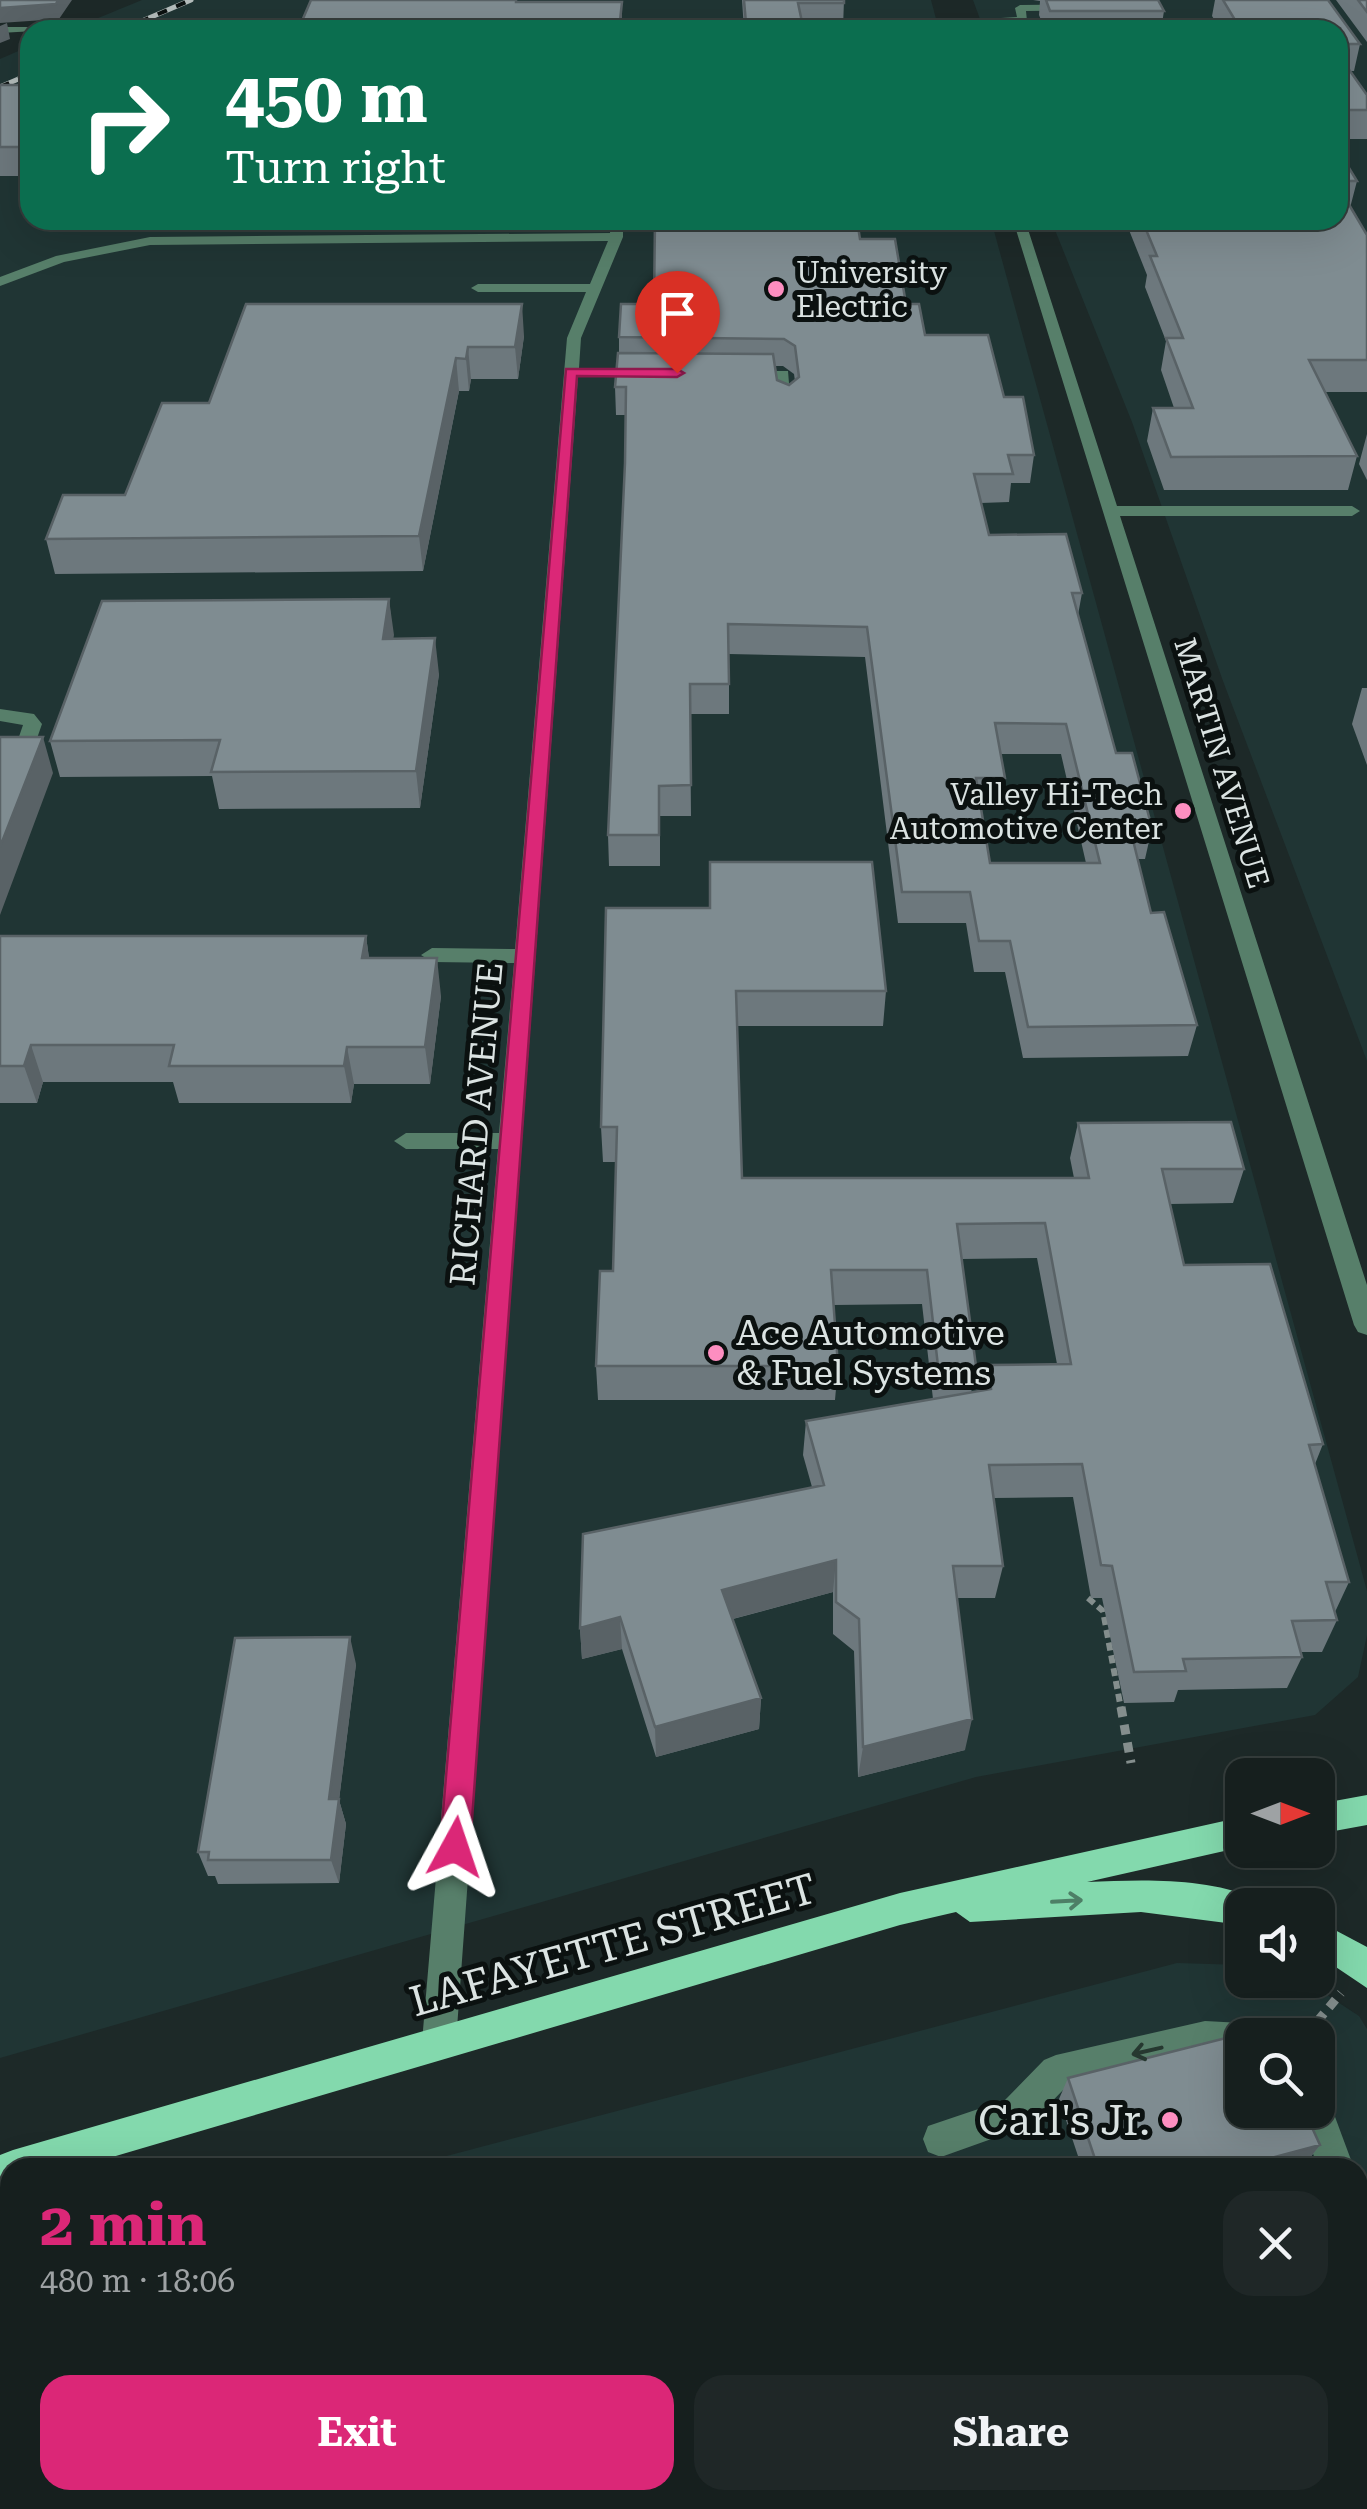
<!DOCTYPE html>
<meta charset="utf-8">
<style>
:root{--surface:#161f1e;--page:#1f2727;--text:#f1f3f6;--muted:#9ea2a4;--line:#353d3c;--accent:#db2777}
body{margin:0;font-family:"Roboto Serif",serif;background:var(--page);color:var(--text);height:100vh;display:flex;flex-direction:column;font-size:38px;white-space:nowrap}
*{box-sizing:border-box;margin:0}
p{font-size:32px;color:var(--muted)}
.icon{flex:none;width:55px;height:55px;fill:none;stroke:currentColor;stroke-width:2;stroke-linecap:round;stroke-linejoin:round}
.map{position:relative;flex:1;overflow:hidden}
.side{position:absolute;left:0px;top:2158px;width:1368px;height:352px;display:flex;flex-direction:column;background:var(--surface);border-radius:30px 30px 0 0;box-shadow:0 10px 40px #0002,0 0 0 2px var(--line)}
.side>*{flex:none}
.guide{position:absolute;left:20px;top:20px;width:1328px;height:210px;border-radius:30px;box-shadow:0 10px 40px #0002,0 0 0 2px var(--line);background:#0b6e4f;color:#fff;overflow:hidden}
.needle{width:65px;rotate:90deg}
.tools{position:absolute;left:1225px;top:1758px;display:grid;gap:20px}
.tools a{display:grid;place-items:center;width:110px;height:110px;border-radius:20px;background:var(--surface);box-shadow:0 10px 40px #0002,0 0 0 2px var(--line);font-size:50px}
.pin{position:absolute;display:grid;place-items:center;width:85px;height:85px;color:#fff;margin:-102px -42px;border-radius:50% 50% 50% 0;rotate:-45deg;box-shadow:0 0 10px #0007}
.pin .icon{rotate:45deg}
.me{position:absolute;width:110px;margin:-55px;rotate:5deg;stroke-linejoin:round;filter:drop-shadow(0 0 8px #0008)}
.turn{display:flex;align-items:center;gap:35px;height:210px;padding:0 40px;font-size:45px}
.turn .icon{width:130px;height:130px;stroke-width:2.5}
.turn b{display:block;font-size:70px;line-height:85px}
.round{display:grid;place-items:center;flex:none;width:105px;height:105px;border-radius:30px;background:var(--page)}
.summary{display:flex;align-items:center;justify-content:space-between;height:170px;padding:0 40px}
h1{font-size:60px;font-weight:700;line-height:75px;color:var(--accent)}
.cta{display:flex;gap:20px;margin-top:auto;padding:20px 40px}
.cta a{flex:1;height:115px;border-radius:30px;background:var(--accent);color:#fff;font-size:40px;font-weight:700;line-height:115px;text-align:center}
.cta a+a{background:var(--page);color:var(--text)}
.map>svg:first-child{display:block}
</style>
<div class="map">
<svg width="1367" height="2509" viewBox="0 0 1367 2509">
<rect width="100%" height="100%" fill="#1d2928"/>
<path fill="#203534" fill-rule="evenodd" d="M142 0H931L939 30H69Z
M973 0H1367V1061L1223 681 1132 422 1051 220H1338V30H984Z
M30 46V220H991L1367 1591V1635L1358 1677 1315 1715 976 1777 0 2058V59Z
M1177 1963 1242 1965V1980H1304L1359 2016 1367 2029V2509H0V2277L10 2274V2500H1358V2168L405 2167ZM1242 2035H1318V2110H1242Z"/>
<g fill="none" stroke-linecap="round" stroke-linejoin="round">
<path stroke="#848e8d" stroke-width="6" stroke-dasharray="8 5" stroke-linecap="butt" d="M1088 1598 1103 1611 1121 1709"/>
<path stroke="#848e8d" stroke-width="9" stroke-dasharray="10 8" stroke-linecap="butt" d="M1121 1707 1131 1763
M1306 2035 1341 1993"/>
<path fill="#577f6a" fill-rule="evenodd" d="M1112 0H1122L1125 5 1115 10 1026 11 1027 21 958 24 953 21 1017 17 1015 8 1020 5 1114 4Z
M0 27H47L52 30 0 33Z
M611 220H623V237L581 338 579 368 651 369 658 373 651 377 578 376 456 2042 451 2054 439 2059 427 2054 422 2042 498 1149H406L394 1141 406 1133H499L514 963 432 962 421 955 432 948 515 949 567 338 586 292H478L471 288 478 284H590L608 241 150 245 64 262 0 286V277L56 256 150 237 610 233Z
M1013 220H1025L1117 506H1352L1360 511 1352 516H1120L1367 1285V1335L1358 1332 1354 1325Z
M741 371H788L791 408 778 405 776 378H746L739 374Z
M0 709 34 714 42 724 27 767H13L10 763 23 725 0 721Z
M1205 2021 1242 2023 1254 2028 1257 2035H1242V2057L1205 2055 1066 2087 1028 2126 941 2157 928 2152 923 2139 928 2126 1005 2100 1044 2060 1056 2055Z
M1318 2093 1328 2098 1354 2168H1318L1298 2110H1318Z"/>
<path fill="#83d9ad" fill-rule="evenodd" d="M1367 1795V1825L1318 1834V1804Z
M1242 1817V1847L1087 1882C1141 1880 1203 1877 1254 1898L1257 1905H1242V1925L1141 1912 970 1922 956 1912 900 1925 75 2168H10V2185L0 2180V2155L13 2150 900 1893Z
M1318 1921 1367 1947V1988L1318 1955Z"/>
<g stroke="#b4bdbc" stroke-width="5">
<path id="rail" d="M121 30 191 0
M0 87 30 74"/>
</g>
<use href="#rail" stroke="#0b1110" stroke-width="4" stroke-dasharray="10" stroke-linecap="butt"/>
</g>
<path fill="#6d787d" fill-rule="evenodd" d="M742 0H844L843 28H801V30H744Z
M1033 0H1158L1164 11 1161 30H1045L1039 15 1040 1Z
M1215 0H1328L1360 44 1354 71H1350L1367 95V139H1338V30H1221L1212 16Z
M1336 0H1367V42Z
M0 85H30V176H0Z
M1338 150 1357 181 1350 208 1367 235V392H1325L1357 456 1348 490H1164L1147 441 1153 408H1174L1161 370 1166 341 1145 287 1147 275 1125 220H1338Z
M860 239 925 335 1004 397 1034 455 1030 483H1011L1009 502 981 503 989 535 1082 593 1078 615 1116 753 1152 828 1145 859H1138L1151 913 1197 1025 1188 1056 1023 1058 1005 972H974L966 923H898L865 657 729 654V714H690L691 816H660V866H609L608 835 625 463V415H616L615 387 619 353V337L654 304ZM775 366H783L794 374 795 381 789 385 777 380ZM1001 754H1061L1086 863H990L981 809H1001L1005 778Z
M246 304 524 336 518 379H471L469 391H459L423 571 55 574 46 539 125 495 209 403Z
M1367 434V480L1359 464Z
M389 599 393 639 439 674 420 808 219 809 212 776 60 777 50 741Z
M1362 688H1367V765L1352 724Z
M710 862 886 991 883 1026H737L742 1178H1074L1070 1158 1078 1123 1244 1169 1233 1203 1170 1204 1184 1265 1323 1444 1315 1464 1349 1582 1335 1612 1337 1620 1322 1652H1300L1302 1657 1287 1688 1178 1690 1174 1702 1124 1703 1102 1598H1091L1073 1497 993 1498 1003 1566 995 1598H957L965 1750 858 1777 854 1651 833 1634V1592L733 1619 761 1698 759 1729 656 1757 622 1649 582 1659 580 1628 812 1487 803 1455 806 1421 933 1399 922 1304 834 1305 838 1366 835 1400H598L596 1366 613 1271 616 1162H603L601 1127 709 908ZM1037 1258 1057 1364 989 1365 984 1391 971 1393 976 1366 961 1259Z
M0 936H366L369 958 441 996 430 1084H354L351 1103H179L173 1082H43L37 1103H0Z
M356 1664 339 1800 346 1824 339 1883 218 1884 215 1876H208L198 1852Z
M1068 2078 1320 2145 1305 2164 1292 2168H1082L1059 2099Z"/>
<path fill="#596266" d="M58 0H72L59 19 0 23V8Z
M622 2V30H619Z
M7 23 10 39 0 43V26Z
M522 304 524 336 518 379 515 347Z
M468 347 471 379 469 391 466 359Z
M456 358 459 391 423 571 419 536Z
M389 599 394 635 387 675 383 639Z
M435 638 439 674 420 808 416 771Z
M43 737 53 773 0 915V847Z
M366 936 371 973 362 958Z
M437 958 441 996 430 1084 425 1047Z
M31 1045 43 1082 37 1103 24 1066Z
M347 1047 354 1084 351 1103 344 1066Z
M836 1560 833 1592 721 1622 722 1590Z
M620 1617 622 1649 582 1659 580 1628Z
M350 1637 356 1664 339 1800 346 1824 339 1883 331 1860 329 1799Z
M761 1698 759 1729 656 1757 655 1727Z
M972 1719 965 1750 858 1777 863 1747Z
M1320 2145 1305 2164 1292 2168H1233Z
M1186 2161 1182 2168H1163Z"/>
<path fill="#7f8c91" stroke="#596266" stroke-width="2.5" fill-rule="evenodd" d="M0 0H58L56 4 0 8Z
M311 0H516V2H622L619 30H238L239 28H299Z
M744 0H844V3H798L802 22 746 23Z
M1046 0H1158L1164 11H1050Z
M1223 0H1328L1360 44H1338V30H1241Z
M1358 0H1367V12Z
M879 24H918L920 30H880Z
M1338 54 1367 95V110H1338Z
M0 85H30V147H0Z
M1338 150 1357 181H1338Z
M1338 186 1367 235V360H1309L1357 456 1171 457 1153 408H1193L1166 338H1183L1150 256H1157L1142 220H1338Z
M655 220H857L860 239H895L906 304H919L925 335H988L1004 397H1023L1034 455H1008L1013 474H974L989 535 1066 534 1082 593H1072L1116 753H1132L1152 828H1130L1151 913 1164 912 1197 1025 1028 1027 1010 941H979L970 892H902L867 627 728 624 729 684H690L691 785 659 786V835H608L625 463 626 387H615L618 353 773 354 777 380 789 385 799 377 795 346 784 339 619 337 621 304H654ZM995 723 1066 724 1100 863H990L976 778H1005Z
M246 304H522L515 347H468L466 359 456 358 419 536 46 539 63 495H125L162 403H209Z
M389 599 383 639 435 638 416 771 211 772 220 740 50 741 102 601Z
M0 737H43L0 847Z
M710 862H872L886 991H736L742 1178H1089L1078 1123 1231 1122 1244 1169H1162L1184 1265 1270 1264 1323 1444 1309 1445 1349 1582H1326L1337 1620 1292 1621 1302 1657 1183 1659 1186 1671 1134 1672 1112 1566 1101 1565 1082 1464 989 1465 1003 1566H953L972 1719 863 1747 859 1619 836 1602V1560L722 1590 761 1698 655 1727 620 1617 580 1628 583 1534 824 1485 806 1421 991 1389 989 1365 1071 1364 1045 1223 957 1224 976 1366H938L927 1270H831L838 1366H596L600 1271H613L617 1127H601L606 908H710Z
M0 936H366L362 958H437L425 1047H347L344 1066H169L174 1045H31L24 1066H0Z
M350 1637 329 1799H339L331 1860H208L209 1852H198L235 1638Z
M1226 2038H1242V2110H1304L1320 2145 1233 2168H1189L1186 2161 1163 2168H1098L1068 2078Z"/>
<defs><path id="oneway-shaft" d="M-6 0H5M1.5-3L5.5 0L1.5 3" fill="none" stroke-width="1.6" stroke-linecap="round" stroke-linejoin="round" transform="scale(2.5)"/></defs>
<use stroke="#4d7f66" href="#oneway-shaft" transform="translate(1067 1901) rotate(-3)"/>
<use stroke="#263830" href="#oneway-shaft" transform="translate(1147 2051) rotate(167)"/>
<path fill="#db2777" stroke="#8e194d" stroke-width="2.5" d="M566 369H677L684 373 677 377 577 376 470 1847 465 1857 455 1861 445 1857 440 1847Z"/>
<g fill="#fd8ec0" stroke="#0b1110" stroke-width="4">
<circle cx="776" cy="289" r="10"/>
<circle cx="1183" cy="811" r="10"/>
<circle cx="716" cy="1353" r="10"/>
<circle cx="1170" cy="2120" r="10"/>
</g>
<g text-anchor="middle" dominant-baseline="central" stroke-width="10" stroke-linejoin="round" paint-order="stroke">
<g font-size="30" fill="#dbe3e2" stroke="#0b1110" text-anchor="start">
<text x="796" y="272">University<tspan x="796" dy="34">Electric</tspan></text>
<text x="1163" y="794" text-anchor="end">Valley Hi-Tech<tspan x="1163" dy="34">Automotive Center</tspan></text>
</g>
<g font-size="30" fill="#dbe3e2" stroke="#0b1110">
<text transform="translate(1222 763) rotate(73)">MARTIN AVENUE</text>
</g>
<g font-size="35" fill="#dbe3e2" stroke="#0b1110">
<text transform="translate(477 1124) rotate(-85)">RICHARD AVENUE</text>
</g>
<g font-size="35" fill="#dbe3e2" stroke="#0b1110" text-anchor="start">
<text x="736" y="1333">Ace Automotive<tspan x="736" dy="40">&amp; Fuel Systems</tspan></text>
</g>
<g font-size="42" fill="#dbe3e2" stroke="#0b1110">
<text transform="translate(613 1945) rotate(-16)">LAFAYETTE STREET</text>
</g>
<g font-size="42" fill="#dbe3e2" stroke="#0b1110" text-anchor="end">
<text x="1150" y="2120">Carl's Jr.</text>
</g>
</g>
</svg>
<div class="tools">
<a><svg class="needle" viewBox="-14 -14 28 28"><path d="M0-13l5 13h-10z" fill="#e53935"/><path d="M0 13l5-13h-10z" fill="#9ea2a4"/></svg></a>
<a><svg class="icon" aria-label="sound" viewBox="0 0 24 24"><path d="M4 9h4l5-4v14l-5-4H4zM17 9q2 3 0 6"/></svg></a>
<a><svg class="icon" aria-label="search" viewBox="0 0 24 24"><circle cx="10" cy="10" r="6"/><path d="M15 15l6 6"/></svg></a>
</div>
<div class="pin" style="left:677px;top:373px;background:#d93025"><svg class="icon" aria-label="arrive" viewBox="0 0 24 24"><path d="M6 21V4h12l-3 4 3 4H6"/></svg></div>
<svg class="me" style="left:455px;top:1847px" viewBox="-20 -20 40 40"><path d="M0-17L14 15 0 8-14 15z" fill="#db2777" stroke="#fff" stroke-width="4"/></svg>
<div class="guide">
<div class="turn"><svg class="icon" aria-label="right" viewBox="0 0 24 24"><path d="M7 20v-9h11M14 6l5 5-5 5"/></svg><div><b>450 m</b>Turn right</div></div>
</div>
<section class="side">
<div class="summary"><div><h1>2 min</h1><p>480 m · 18:06</p></div><a class="round"><svg class="icon" aria-label="close" viewBox="0 0 24 24"><path d="M6 6l12 12M18 6L6 18"/></svg></a></div>
<div class="cta"><a>Exit</a><a>Share</a></div>
</section>
</div>
